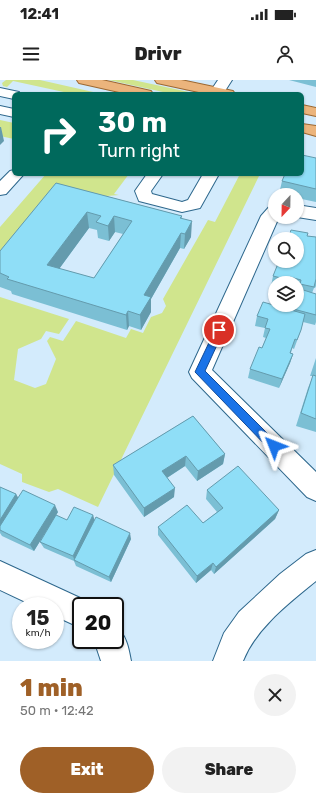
<!DOCTYPE html>
<meta charset="utf-8">
<style>
:root{--surface:#fff;--page:#f2f2f2;--text:#222;--muted:#767676;--accent:#9f6027}
body{margin:0;font-family:Rubik,sans-serif;background:var(--page);color:var(--text);height:100vh;display:flex;flex-direction:column;font-size:15px;white-space:nowrap}
*{box-sizing:border-box;margin:0}
p{font-size:13px;color:var(--muted)}
.icon{flex:none;width:22px;height:22px;fill:none;stroke:currentColor;stroke-width:2;stroke-linecap:round;stroke-linejoin:round}
.map{position:relative;height:581px;overflow:hidden}
.side{display:flex;flex-direction:column;background:var(--surface);flex:1}
.side>*{flex:none}
.hud{position:absolute;left:12px;top:12px;width:292px;height:84px;border-radius:6px;box-shadow:0 1px 3px #0004;background:#00695c;color:#fff;overflow:hidden}
.needle{width:26px;rotate:202deg}
.buttons{position:absolute;left:268px;top:108px;display:grid;gap:8px}
.buttons a{display:grid;place-items:center;width:36px;height:36px;border-radius:50%;background:var(--surface);box-shadow:0 1px 3px #0004;font-size:20px}
.speed{position:absolute;left:12px;top:517px;display:flex;gap:8px;font-size:20px;font-weight:700;text-align:center}
.speed>*{display:grid;place-content:center;width:52px;height:52px;border-radius:50%;background:var(--surface);box-shadow:0 1px 3px #0004;line-height:1}
.speed small{font-size:10px;font-weight:400}
.speed .limit{border:2px solid #111;border-radius:6px;background:#fff;color:#111}
.pin{position:absolute;display:grid;place-items:center;width:34px;height:34px;color:#fff;margin:-17px;border:2px solid #fff;border-radius:50%;box-shadow:0 1px 4px #0007}
.me{position:absolute;width:44px;margin:-22px;rotate:315deg;stroke-linejoin:round;filter:drop-shadow(0 0 3px #0008)}
.turn{display:flex;align-items:center;gap:14px;height:84px;padding:0 20px;font-size:18px}
.turn .icon{width:52px;height:52px;stroke-width:2.5}
.turn b{display:block;font-size:28px;line-height:34px}
.round{display:grid;place-items:center;flex:none;width:42px;height:42px;border-radius:21px;background:var(--page)}
.overview{display:flex;align-items:center;justify-content:space-between;height:68px;padding:0 20px}
h1{font-size:24px;font-weight:800;line-height:30px;color:var(--accent)}
.action{display:flex;gap:8px;margin-top:auto;padding:8px 20px}
.action a{flex:1;height:46px;border-radius:24px;background:var(--accent);color:#fff;font-size:16px;font-weight:800;line-height:46px;text-align:center}
.action a+a{background:var(--page);color:var(--text)}
.status{display:flex;justify-content:space-between;align-items:center;height:28px;padding:0 20px;background:var(--surface);direction:ltr}
.status svg{height:11px;fill:currentColor}
header{display:flex;justify-content:space-between;align-items:center;height:52px;padding:0 20px;background:var(--surface);font-size:18px;font-weight:800}
.map>svg:first-child{display:block}
</style>
<div class="status"><b>12:41</b><svg viewBox="0 0 49 12"><path d="M0 12V9h3v3zM5 12V6h3v6zM10 12V3h3v9zM15 12V0h3v12zM26 1h20v11H26zM47 4h2v5h-2z"/></svg></div>
<header><svg class="icon" aria-label="menu" viewBox="0 0 24 24"><path d="M4 6h16M4 12h16M4 18h16"/></svg>Drivr<svg class="icon" aria-label="person" viewBox="0 0 24 24"><circle cx="12" cy="8" r="4"/><path d="M4 21q1-7 8-7t8 7"/></svg></header>
<div class="map">
<svg width="316" height="581" viewBox="0 0 316 581">
<rect width="100%" height="100%" fill="#d3ebfc"/>
<path fill="#d0e58d" d="M6 0H40L102 14H73L13 1 7 7 3 6 2 3Z
M109 0H133L198 14H172Z
M0 40 14 43V59L0 56Z
M46 94H129L114 114 119 115 94 117 0 181V147Z
M240 94H260L98 427 58 409 49 412 22 402V394L0 384V217L69 239 59 254 46 251 41 259 18 269 14 300 35 308 46 304 56 279 47 261 50 257 63 261 76 241 126 258 131 249 143 253 151 237 162 233 166 226 163 219 208 140 215 142Z"/>
<g fill="none" stroke-linecap="round" stroke-linejoin="round">
<g stroke="#2d678c" stroke-width="2">
<path id="minor" d="M218 0H232L223 14H211L210 12Z
M0 8 19 12 20 14H14V19L0 16Z
M0 26 14 29V37L0 34Z
M14 90V94H24L6 114 0 115V101L10 91Z
M147 94H163L151 111 152 114 182 122 188 120 203 94H219L200 128 182 132 139 121 135 111Z
M275 125V137H279L212 290 316 392V421L307 417 192 298 189 292 261 136 269 127Z
M297 125 316 128V140L297 137Z
M316 470V501C289 523 256 548 243 581H213L224 553 239 532 280 494 306 474Z
M0 481 91 523 93 526H81V548L55 536V526H34L0 510Z
M115 548C126 552 129 570 131 581H101L94 560H115Z"/>
</g>
<g stroke="#9c6832" stroke-width="2">
<path id="major" d="M77 0H102L151 11 153 14H128L79 3Z
M155 0H181L233 11 235 14H208L157 3Z
M302 25 316 28V36L302 33Z
M302 44 316 46V56L302 52Z"/>
</g>
<use href="#minor" fill="#fff" fill-rule="evenodd"/>
<use href="#major" fill="#ebb47c" fill-rule="evenodd"/>
</g>
<path fill="#7bbfd4" fill-rule="evenodd" d="M289 0H316V7Z
M316 78V122L297 118V115H285L279 114 282 101Z
M56 103 182 136V139L191 157 184 169 180 168 151 219V232L141 250 129 246 127 250 12 214 11 211 0 207V171ZM89 148 97 150 98 158 109 161 115 152 123 154 94 198 59 189Z
M307 156 316 157V206L315 208H314L312 213 316 214V242L315 245 303 242 301 250 294 269 292 268 291 273 293 274 290 283 279 308 248 298 250 289 262 268 266 258 263 257 265 248 255 246 257 236 282 227 283 225H297V203H275V207L271 206 273 196 295 183 297 181V159Z
M316 278V352L296 346 308 308 313 296H310Z
M193 336 225 374 223 384 197 401 185 386 167 398 174 417 144 437 114 395 113 385Z
M0 407 16 414 18 418 58 432 34 471 2 456 0 453Z
M207 410 279 430 275 439 214 494 211 490 196 503 158 455V447L203 443 217 432 206 419Z
M93 435 94 440 131 459 111 502 76 486 74 481 44 468 40 462 67 440Z"/>
<path fill="#649bad" d="M0 47H1L4 61 0 65Z
M87 132 89 148 51 200 47 185Z
M114 136 115 152 109 161 108 146Z
M192 141 191 157 184 169 185 154Z
M181 153 180 168 151 219V232L141 250 140 235 144 215Z
M128 231 129 246 127 250 126 235Z
M293 274 290 283 279 308 282 299Z
M225 374 223 384 197 401 198 391Z
M186 376 185 386 162 401V391Z
M175 408 174 417 144 437V428Z
M16 414 20 421 0 450V440Z
M55 425 58 432 34 471 30 465Z
M279 430 275 439 214 494 216 487Z
M93 435 95 442 75 482 73 476Z
M130 453 131 459 111 502 109 497Z
M213 483 211 490 196 503 197 496Z"/>
<path fill="#8fdef7" stroke="#649bad" fill-rule="evenodd" d="M302 75 316 78V109L282 101 285 94H302Z
M56 103 182 136 180 138 192 141 185 154 181 153 144 215 151 217 140 235 128 231 126 235 7 199 9 197 0 193V171ZM87 132 101 136 96 142 108 146 114 136 132 141 94 198 47 185Z
M291 150 308 153 307 156 316 157V199L314 207 300 204 301 200 290 197 289 200 273 196 279 181H286L295 183 296 181H297V177L300 168H297V159H288Z
M297 208 316 214V235L282 226 283 225H297Z
M263 222 305 234 301 250 297 260 295 259 290 273 293 274 282 299 250 289 259 267 262 268 270 249 265 248 268 239 257 236Z
M313 295 316 296V339L301 333Z
M193 336 225 374 198 391 186 376 162 391 175 408 144 428 113 385Z
M238 386 279 430 216 487 213 483 197 496 158 447 187 425 203 443 223 428 207 410Z
M0 407 16 414 0 440Z
M23 410 55 425 30 465 0 450V446Z
M74 427 93 435 73 476 40 462 56 435 67 440Z
M96 437 130 453 109 497 74 480Z"/>
<path fill="#1a73e8" stroke="#114b97" d="M219 246 224 250 205 291 277 363 279 366 277 370 274 371 270 370 195 292 215 250Z"/>
</svg>
<div class="buttons">
<a><svg class="needle" viewBox="-14 -14 28 28"><path d="M0-13l5 13h-10z" fill="#e53935"/><path d="M0 13l5-13h-10z" fill="#767676"/></svg></a>
<a><svg class="icon" aria-label="search" viewBox="0 0 24 24"><circle cx="10" cy="10" r="6"/><path d="M15 15l6 6"/></svg></a>
<a><svg class="icon" aria-label="layers" viewBox="0 0 24 24"><path d="M12 4l9 5-9 5-9-5zM3 14l9 5 9-5"/></svg></a>
</div>
<div class="speed"><div>15<small>km/h</small></div><div class="limit">20</div></div>
<div class="pin" style="left:219px;top:250px;background:#d93025"><svg class="icon" aria-label="arrive" viewBox="0 0 24 24"><path d="M6 21V4h12l-3 4 3 4H6"/></svg></div>
<svg class="me" style="left:274px;top:366px" viewBox="-20 -20 40 40"><path d="M0-17L14 15 0 8-14 15z" fill="#1a73e8" stroke="#fff" stroke-width="4"/></svg>
<div class="hud">
<div class="turn"><svg class="icon" aria-label="right" viewBox="0 0 24 24"><path d="M7 20v-9h11M14 6l5 5-5 5"/></svg><div><b>30 m</b>Turn right</div></div>
</div>
</div>
<section class="side">
<div class="overview"><div><h1>1 min</h1><p>50 m · 12:42</p></div><a class="round"><svg class="icon" aria-label="close" viewBox="0 0 24 24"><path d="M6 6l12 12M18 6L6 18"/></svg></a></div>
<div class="action"><a>Exit</a><a>Share</a></div>
</section>
